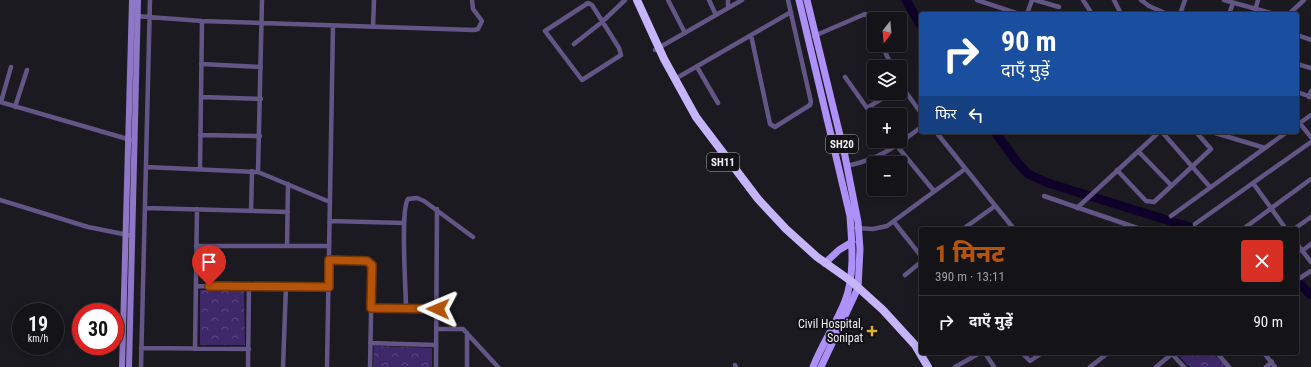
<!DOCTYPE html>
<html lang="hi">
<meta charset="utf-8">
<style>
:root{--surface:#141418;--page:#212125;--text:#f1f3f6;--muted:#9d9ea2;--line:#333337;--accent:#b45309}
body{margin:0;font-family:"Roboto Condensed","Noto Sans Devanagari",sans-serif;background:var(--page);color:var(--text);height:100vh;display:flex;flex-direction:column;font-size:15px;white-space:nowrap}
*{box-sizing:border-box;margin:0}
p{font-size:13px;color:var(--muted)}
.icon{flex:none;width:22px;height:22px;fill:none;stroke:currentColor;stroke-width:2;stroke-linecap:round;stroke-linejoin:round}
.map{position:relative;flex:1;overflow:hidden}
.panel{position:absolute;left:919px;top:227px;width:380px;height:128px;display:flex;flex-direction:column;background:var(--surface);border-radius:4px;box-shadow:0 2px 10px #0003,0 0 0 1px var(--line)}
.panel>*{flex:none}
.banner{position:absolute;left:919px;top:12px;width:380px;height:122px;border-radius:4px;box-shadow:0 2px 10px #0003,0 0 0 1px var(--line);background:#1a4fa0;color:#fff;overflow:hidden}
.needle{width:26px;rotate:196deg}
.tools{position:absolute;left:867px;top:12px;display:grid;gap:8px}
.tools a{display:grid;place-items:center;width:40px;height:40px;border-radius:4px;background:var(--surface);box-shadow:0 2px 10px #0003,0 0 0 1px var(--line);font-size:20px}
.speed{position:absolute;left:12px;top:303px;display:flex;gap:8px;font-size:20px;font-weight:700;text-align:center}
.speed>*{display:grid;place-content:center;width:52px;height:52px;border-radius:50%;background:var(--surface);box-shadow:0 2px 10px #0003,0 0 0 1px var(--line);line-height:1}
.speed small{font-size:10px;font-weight:400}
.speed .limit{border:6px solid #d22;background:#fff;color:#111}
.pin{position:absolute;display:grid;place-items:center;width:34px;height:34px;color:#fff;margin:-41px -17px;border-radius:50% 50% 50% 0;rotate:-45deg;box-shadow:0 0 4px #0007}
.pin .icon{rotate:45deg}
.me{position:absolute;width:44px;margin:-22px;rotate:271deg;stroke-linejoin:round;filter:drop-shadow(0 0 3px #0008)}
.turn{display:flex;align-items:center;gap:14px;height:84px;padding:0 16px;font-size:18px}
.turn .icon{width:52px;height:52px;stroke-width:2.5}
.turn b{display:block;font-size:28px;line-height:34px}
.then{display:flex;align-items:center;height:38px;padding:0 16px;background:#0003;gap:8px;font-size:15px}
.round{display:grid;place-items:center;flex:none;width:42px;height:42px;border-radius:4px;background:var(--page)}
.summary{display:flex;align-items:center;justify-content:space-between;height:68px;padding:0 16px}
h1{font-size:24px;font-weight:800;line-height:30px;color:var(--accent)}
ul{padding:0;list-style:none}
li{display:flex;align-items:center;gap:12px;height:52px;padding:0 16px;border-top:1px solid var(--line)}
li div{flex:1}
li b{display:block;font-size:15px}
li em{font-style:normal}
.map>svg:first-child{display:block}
</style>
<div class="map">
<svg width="1311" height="367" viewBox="0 0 1311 367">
<defs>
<pattern id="park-crowns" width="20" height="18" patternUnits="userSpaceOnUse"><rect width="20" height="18" fill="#3e286a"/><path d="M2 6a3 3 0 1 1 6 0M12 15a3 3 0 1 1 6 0" fill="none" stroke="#5a4880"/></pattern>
</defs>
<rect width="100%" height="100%" fill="#1b1a20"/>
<path fill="url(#park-crowns)" d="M200 290H244L245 345H200Z
M374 346 432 348V367H373Z
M1178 353H1213L1226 367H1190L1177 354Z"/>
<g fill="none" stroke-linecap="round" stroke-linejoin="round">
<path stroke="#0e0029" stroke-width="9" d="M906 0 921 26
M995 132 1017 162 1028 174 1048 183 1196 229
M1297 281 1311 295"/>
<path stroke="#635687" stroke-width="4.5" d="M668 0 685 33
M709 0 716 15
M977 0 1019 14
M1035 0 1059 7
M1083 0 1092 14
M1114 0 1121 14
M1141 0 1149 6 1167 14
M1224 0 1274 14
M588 3 592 5 619 48 621 55 582 80 545 31Z
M728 8V0
M1027 14 1032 0
M1180 14 1185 0
M1229 14 1233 3
M1254 14 1258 0
M1289 14 1304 0
M135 16 202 21 474 30 478 29 482 21 473 9 472 0
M373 27 374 0
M751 35 770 124 775 127 810 105 811 102 788 0
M1297 35 1311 40
M814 36 865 14 870 17 874 27
M574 44 602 22 625 0
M882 45 892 67
M655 50 742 0
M201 64 261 67
M1297 64 1311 68
M697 67 718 103
M845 77 867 108 891 93
M675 79 791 12
M900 84 921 113
M1297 92 1311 97
M201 97 261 99
M1309 97 1311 91
M0 102 131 140
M1 102 11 67
M15 107 27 70
M1297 120 1311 137
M1297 125 1311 115
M936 132 1014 229
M1162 132 1210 187
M1212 132 1265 148
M200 135 260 136
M897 146 934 191
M1138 151 1171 185
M847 166C880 159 895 147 921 127
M146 167 258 172 330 202
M200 169 202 21
M1117 170 1146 201 1154 202 1211 149 1196 132
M258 172 262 0
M1253 183 1286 229
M1044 196 1140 229
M0 200 88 227 133 236
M145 208 288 212
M1077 208 1159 132
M251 211 252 171
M1171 216 1287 132
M330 221 404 223
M894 222 921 256
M1195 224 1311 142
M856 228 873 229 887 226 965 169
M963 229 995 206
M1243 229 1311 179
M1294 229 1311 217
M1297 244 1311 262
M196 246H329
M287 246 288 184
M1302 251 1311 244
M329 260 367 261 372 265 370 367
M905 275 921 262
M1300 278 1311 271
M196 286 329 287
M371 308 438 309
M406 308C406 290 400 210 408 199L417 198 424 201 473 237
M437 329H463L498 367
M370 343 436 345
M141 348 249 349
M195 349 197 209
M985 353 994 367
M1022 353 1030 361 1042 353
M1217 353 1229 367
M1264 353 1275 367
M1172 354 1184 367
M735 365 736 367
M141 367 150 0
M248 367 249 286
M283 367 286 286
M327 367 333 26
M436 367 437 209
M467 367V333
M955 367 980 353
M1090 367 1108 353
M1156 367 1173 353
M1266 367 1272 362"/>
<path stroke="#8d77c6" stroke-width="6" d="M122 367 132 0
M129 367 138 0"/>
<path stroke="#ad90f8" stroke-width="7" d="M799 0 850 216C852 244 855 275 845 301 836 324 822 344 813 367
M807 0 845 156 858 222 860 249 858 288 821 367
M825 263 839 250 852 242"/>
<path stroke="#c6b4fe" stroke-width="8" d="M637 0 664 59 696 117 758 199 786 229 817 257 851 281 883 310 915 345 928 367"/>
</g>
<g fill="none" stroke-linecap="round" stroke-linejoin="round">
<g stroke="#753606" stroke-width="10">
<path id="route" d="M209 286 329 287V260L367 261 372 265 371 308 438 309"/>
</g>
<use href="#route" stroke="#b45309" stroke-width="7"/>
</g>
<path fill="#e1af34" stroke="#121116" stroke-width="1.5" d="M870 325h4v4h4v4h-4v4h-4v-4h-4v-4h4z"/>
<g text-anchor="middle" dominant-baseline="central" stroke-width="4" stroke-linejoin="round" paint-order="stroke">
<g fill="#121116" stroke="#aeadb1" stroke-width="1">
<rect x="826" y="135" width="32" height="18" rx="3"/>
<rect x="707" y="153" width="32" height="18" rx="3"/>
</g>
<g font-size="11" font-weight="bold" fill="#f1f0f4">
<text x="842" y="144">SH20</text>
<text x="723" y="162">SH11</text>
</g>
<g font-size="12" fill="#f1f0f4" stroke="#121116" text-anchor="end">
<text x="863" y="324">Civil Hospital,<tspan x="863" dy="14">Sonipat</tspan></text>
</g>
</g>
</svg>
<div class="tools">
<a><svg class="needle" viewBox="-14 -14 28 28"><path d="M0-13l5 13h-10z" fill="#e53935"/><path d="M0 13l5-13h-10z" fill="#9d9ea2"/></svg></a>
<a><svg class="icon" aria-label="layers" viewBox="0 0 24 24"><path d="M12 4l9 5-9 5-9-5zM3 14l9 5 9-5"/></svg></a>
<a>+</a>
<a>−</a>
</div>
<div class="speed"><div>19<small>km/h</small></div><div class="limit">30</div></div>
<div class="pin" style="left:209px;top:286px;background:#d93025"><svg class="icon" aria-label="arrive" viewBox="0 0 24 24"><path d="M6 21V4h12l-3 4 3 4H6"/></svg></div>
<svg class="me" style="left:438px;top:309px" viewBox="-20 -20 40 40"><path d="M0-17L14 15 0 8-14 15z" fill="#b45309" stroke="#fff" stroke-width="4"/></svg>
<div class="banner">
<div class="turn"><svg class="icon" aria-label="right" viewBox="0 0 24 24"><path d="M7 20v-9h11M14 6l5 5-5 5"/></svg><div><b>90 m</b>दाएँ मुड़ें</div></div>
<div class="then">फिर<svg class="icon" aria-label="left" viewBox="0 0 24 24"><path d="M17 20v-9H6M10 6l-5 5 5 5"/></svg></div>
</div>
<section class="panel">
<div class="summary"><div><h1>1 मिनट</h1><p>390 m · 13:11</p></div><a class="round" style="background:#d93025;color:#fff"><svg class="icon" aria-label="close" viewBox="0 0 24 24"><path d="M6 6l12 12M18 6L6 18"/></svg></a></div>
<ul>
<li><svg class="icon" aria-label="right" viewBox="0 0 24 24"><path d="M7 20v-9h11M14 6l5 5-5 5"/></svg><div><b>दाएँ मुड़ें</b></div><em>90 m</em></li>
</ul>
</section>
</div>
